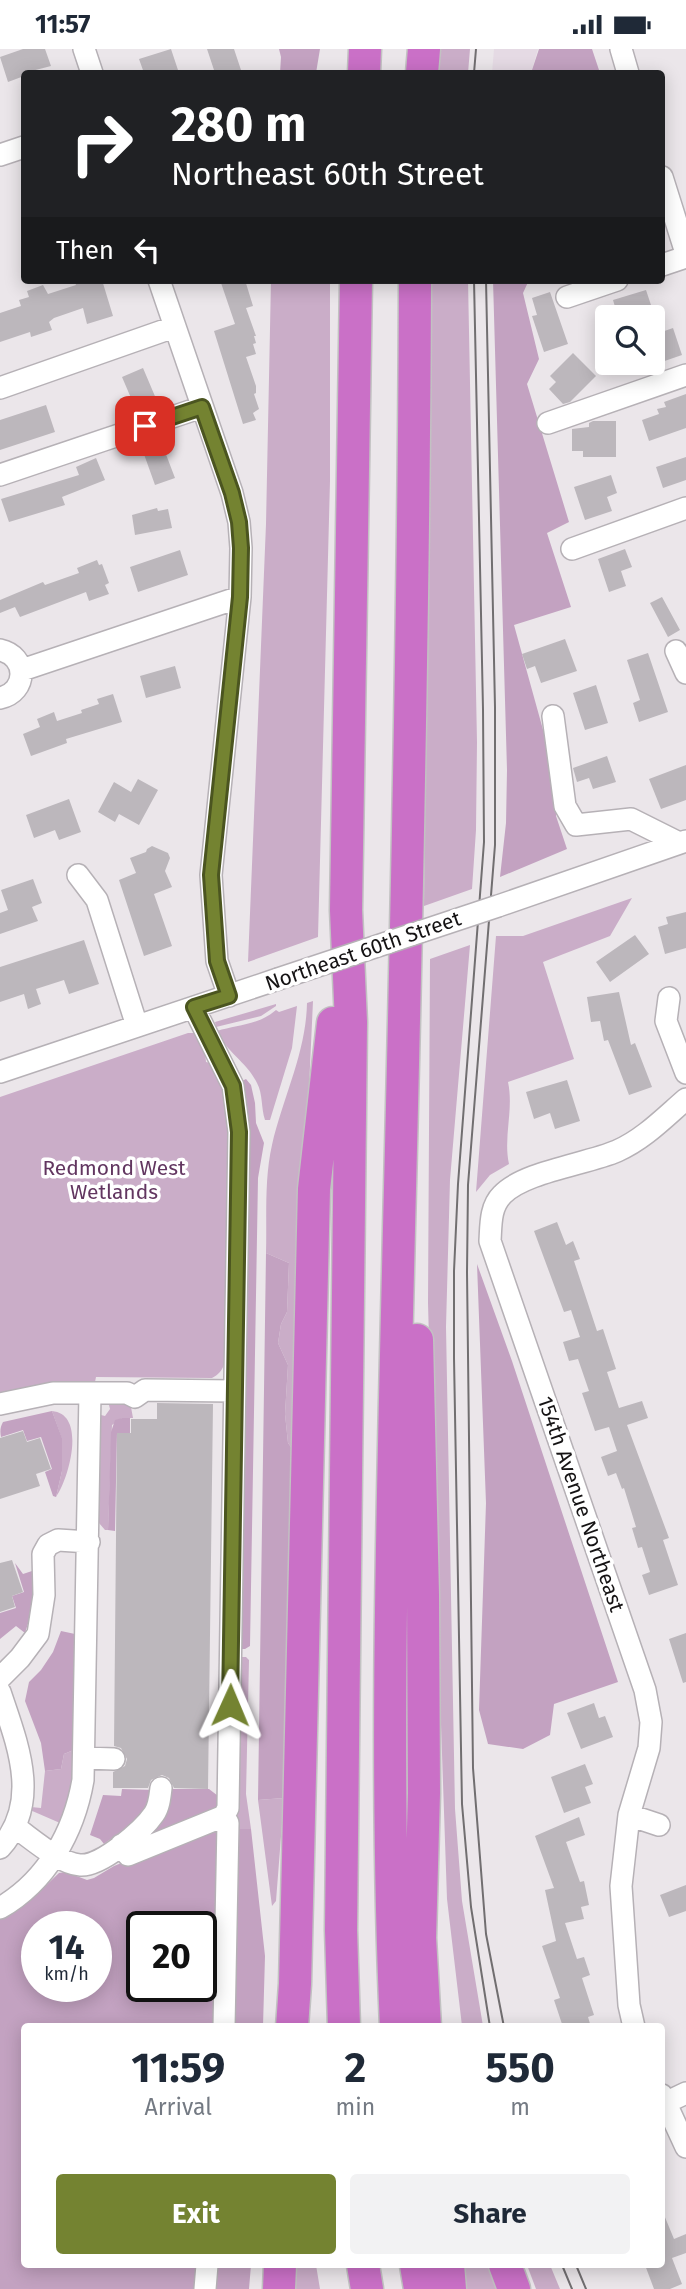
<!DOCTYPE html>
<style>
:root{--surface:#fff;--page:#f2f2f3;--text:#1f2937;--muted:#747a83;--accent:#748331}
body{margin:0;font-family:"Fira Sans",sans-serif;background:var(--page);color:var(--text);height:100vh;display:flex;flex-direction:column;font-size:26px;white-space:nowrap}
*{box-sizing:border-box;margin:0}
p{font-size:23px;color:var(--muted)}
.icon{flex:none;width:38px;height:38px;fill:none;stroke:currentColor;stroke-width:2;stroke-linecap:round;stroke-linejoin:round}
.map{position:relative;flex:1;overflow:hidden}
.drawer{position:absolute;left:21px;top:1974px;width:644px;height:245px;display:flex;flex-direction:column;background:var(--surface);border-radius:7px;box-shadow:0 4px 18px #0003}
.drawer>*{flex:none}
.hud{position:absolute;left:21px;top:21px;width:644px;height:214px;border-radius:7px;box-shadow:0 4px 18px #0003;background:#202124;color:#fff;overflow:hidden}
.buttons{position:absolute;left:595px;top:256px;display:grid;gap:14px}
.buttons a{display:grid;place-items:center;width:70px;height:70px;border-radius:7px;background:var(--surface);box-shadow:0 4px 18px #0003;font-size:35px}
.speed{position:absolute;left:21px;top:1862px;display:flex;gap:14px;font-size:35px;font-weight:700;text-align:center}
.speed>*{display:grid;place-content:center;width:91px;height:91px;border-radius:50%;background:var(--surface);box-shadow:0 4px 18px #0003;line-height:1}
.speed small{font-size:18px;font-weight:400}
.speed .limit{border:4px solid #111;border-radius:10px;background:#fff;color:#111}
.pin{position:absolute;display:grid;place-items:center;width:60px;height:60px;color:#fff;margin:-30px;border-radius:14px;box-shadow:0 4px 10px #0006}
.me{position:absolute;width:77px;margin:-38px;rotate:1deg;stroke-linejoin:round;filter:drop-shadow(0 0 5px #0008)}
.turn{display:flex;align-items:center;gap:24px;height:147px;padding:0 35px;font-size:32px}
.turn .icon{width:91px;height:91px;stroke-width:2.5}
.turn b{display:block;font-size:49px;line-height:60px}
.then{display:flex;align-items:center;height:66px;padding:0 35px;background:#0003;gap:14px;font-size:26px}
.eta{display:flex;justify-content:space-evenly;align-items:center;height:119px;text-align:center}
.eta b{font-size:42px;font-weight:700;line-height:49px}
.primary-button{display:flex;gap:14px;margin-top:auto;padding:14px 35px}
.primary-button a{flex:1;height:80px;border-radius:7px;background:var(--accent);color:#fff;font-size:28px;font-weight:700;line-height:80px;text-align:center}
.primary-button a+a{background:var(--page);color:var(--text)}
.status{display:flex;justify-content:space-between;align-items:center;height:49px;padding:0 35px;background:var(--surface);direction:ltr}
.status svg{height:19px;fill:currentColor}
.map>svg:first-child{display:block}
</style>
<div class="status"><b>11:57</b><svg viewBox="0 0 49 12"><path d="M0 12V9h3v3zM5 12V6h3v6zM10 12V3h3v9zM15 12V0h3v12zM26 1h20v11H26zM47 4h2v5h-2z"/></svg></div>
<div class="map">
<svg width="686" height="2240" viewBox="0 0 686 2240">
<rect width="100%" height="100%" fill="#ebe6ea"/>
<path fill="#e5dae4" d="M494 0H538L531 24H492Z"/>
<path fill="#caadc8" d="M439 0H470L468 24H438Z
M271 231H330V432L318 888 248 913 266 475Z
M430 231H468L477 693 476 781 472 840 424 857Z
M632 849 610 887 543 913 574 1010 508 1033C514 1061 503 1088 509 1115L490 1126 476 1143 496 887H523Z
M470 896 450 1131 446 1278 455 1760 462 1852 483 1977H462L447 1850 434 1472 428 1254 430 910Z
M313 952 305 1126 297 1406 288 1394 285 1365 288 1316 278 1294 281 1275 287 1263 289 1214 266 1204C267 1169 264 1131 272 1096 283 1048 306 1004 307 954Z
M276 955V957L261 967 216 978 215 973Z
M297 957 292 999 270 1071H265C261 1059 263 1045 257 1034 247 1013 226 1003 217 982 237 976 259 976 276 961L279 963Z
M188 984H196L204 992 206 1013 215 1015 220 1022 229 1080 227 1299C225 1312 225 1323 212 1329L96 1328 95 1333C62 1333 32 1338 0 1346V1048Z
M115 1353 127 1354 131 1358 133 1369H122L112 1376 108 1481H105L99 1474 98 1468 100 1370 101 1366 105 1367 110 1360 109 1356Z
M52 1362C87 1365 69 1430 56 1448L62 1422V1390Z
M237 1608H246L249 1611 246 1745 251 1780H231Z
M76 1700 70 1741 62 1771 60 1774 30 1761 31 1758 41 1759 45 1722 61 1720 64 1705Z
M284 1749 276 1852 272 1857 258 1751Z
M286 2216H316L320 2240H285Z
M458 2216H491L500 2240H461Z
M527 2216H550L560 2240H536Z"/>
<path fill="#c3a2c1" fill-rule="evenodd" d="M279 0H320L316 24H280L281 8Z
M539 0H592L600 24H531Z
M493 231H529L523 244 539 310 527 335 569 473 547 484 571 558 514 576 555 724 556 767 567 800 500 828 506 774 507 721Z
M246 1030 251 1036 255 1054 256 1074 264 1094 258 1129 250 1597 245 1600H235L238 1034Z
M266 1204 289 1214 287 1263 281 1275 278 1294 288 1316 285 1365 288 1394 297 1406 284 1749 258 1751Z
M477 1215 512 1312 618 1633 554 1655 550 1686 523 1700 488 1695 479 1661 486 1454Z
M52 1362 62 1389V1422L56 1448 53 1447 45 1423 52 1420 41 1388 27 1392 23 1381 1 1388C0 1383 0 1378 3 1373Z
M122 1369H130V1384H117L115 1482 108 1481 111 1383 115 1371Z
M15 1514 23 1525 32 1522 34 1556 25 1584 16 1577 0 1590V1564L16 1559 12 1547 24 1543Z
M61 1582 75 1585 76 1700 64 1705 61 1720 45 1722 41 1694 25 1652 29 1633 41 1621 53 1603Z
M122 1740 154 1741C150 1766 123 1781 104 1795L100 1790 90 1786 103 1746 121 1747Z
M170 1740H209L222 1750 215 1761 137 1797C157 1778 167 1769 170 1740Z
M217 1775 220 1776 217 1977 24 1978V2216H202L200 2240H0V1871L37 1845 59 1824 66 1823 87 1831 94 1829 114 1817ZM37 1878H96V1937H37ZM142 1878H201V1937H142Z
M231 1780H251L265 1907 263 1977H233Z
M213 2216H251L249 2240H211Z"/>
<path fill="#bcb7bc" d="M23 0H45L51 17 24 24V27L8 33 0 8Z
M171 0 179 24H144L139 10Z
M207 0H234L242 24H215Z
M74 231H102L113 267 87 275 83 259 54 269 49 273 52 281 31 288 30 283 0 293V264L21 257 19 251 29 248 27 242 43 236 48 245 76 236Z
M220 231H245L253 257 246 259 256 287H254L256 294 253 295 256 305 246 308 256 337V344L254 345 259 360 253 364 256 371 243 375 214 282 235 275Z
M646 241 655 268H618L613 251Z
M550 243 568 295 544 303 532 267 537 266 532 249Z
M673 279 682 306 653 316V286Z
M573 304 596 327 570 353 563 355 549 340 556 333 550 327Z
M143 319 157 352 127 365 121 353 131 349 122 328Z
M686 345V379L649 392 642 371 659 365 657 360 666 358 664 353Z
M46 356 55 383 0 401V371Z
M593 372H616V408H583V402H572V380L589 378V374Z
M159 387 175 429 155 436 140 394Z
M686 408V431L663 439 656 418Z
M96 409 105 431 62 448 65 456 9 473 1 450 79 426 76 418Z
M611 426 617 444 607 448 612 462 585 471 574 438Z
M157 459 158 462 168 460 172 479 135 486 132 466Z
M625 500 632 518 621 522 626 537 609 543 598 510Z
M180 501 188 526 138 543 130 518Z
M97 511 99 516 102 515 109 534 105 536 109 545 89 552 86 543 20 568 15 558 0 564V551L43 533 45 536 79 524 77 519Z
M662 548 680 581 668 588 650 554Z
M565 590 577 622 541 634 535 617 527 620 522 605Z
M648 604 668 663 639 673 633 654 640 651 627 611Z
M175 617 181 639 146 649 140 627Z
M596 636 608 674 585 681 573 644Z
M113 645 122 673 66 690 67 694 31 707 23 685 40 678 37 670 54 663 57 672 82 664 81 661 99 655 97 650Z
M607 707 616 733 593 740 589 729 577 733 573 719Z
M686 716V751L661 760 649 730Z
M138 730 158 741 139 776 119 765 115 773 98 763 114 733 131 743Z
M69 750 81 783 59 791 55 781 34 789 26 766Z
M152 797 168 804 170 809 165 822 172 838 154 845 172 897 144 907 119 831 136 824 130 809 146 803 147 800Z
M33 830 42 854 32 858 38 872 0 885V864L8 861 1 841Z
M686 863V899L665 905 658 878 668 875 666 868Z
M635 886 649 905 610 933 596 913Z
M84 891 99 935 69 945 64 931 36 940 41 955 28 960 24 945 0 953V918Z
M619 943 631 996 635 994 652 1038 629 1046 608 991 604 992 600 972 591 973 587 948Z
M567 1031 580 1072 555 1080 550 1064 534 1070 526 1043Z
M557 1173 566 1196 573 1192 580 1210 574 1212 597 1282 603 1280 616 1320 607 1323 619 1359 642 1352 648 1369 627 1376 669 1489 663 1491 678 1536 649 1546 642 1526 650 1523 642 1498 638 1499 632 1479 636 1478 624 1439 622 1440 616 1424 608 1427 601 1408 617 1402 609 1378 595 1382 582 1344 589 1342 578 1310 569 1312 563 1293 580 1288 571 1261 564 1263 534 1182Z
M157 1354 213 1355 208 1740 174 1739 169 1729 162 1726 151 1731 148 1739H113V1723L125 1717 127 1710 121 1699 114 1697 117 1384H131V1370H157Z
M23 1382 27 1393 40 1389 51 1420 36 1425 40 1437 0 1450V1389Z
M12 1511 23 1543 12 1547 15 1558 0 1563V1514Z
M686 1584V1633L683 1634 669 1590Z
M594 1654 599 1669 605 1667 613 1688 581 1700 567 1664Z
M585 1715 593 1735 585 1738 591 1754 564 1764 551 1728Z
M579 1768 585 1786 566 1793 580 1833 584 1832 589 1856 581 1858 584 1870 565 1874 577 1910 584 1908 590 1926 582 1929 594 1966 588 1968 591 1978H563L554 1951 560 1949 542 1897 556 1892 545 1841 554 1839 535 1787Z
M686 1836V1862L669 1868 660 1846Z
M662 2161 674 2190 686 2185V2204L672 2209 682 2235 670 2240H654L645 2216H662Z"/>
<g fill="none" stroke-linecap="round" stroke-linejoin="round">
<g stroke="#b6b1b6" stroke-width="24">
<path id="minor" d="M84 0 92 24
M621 0 628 24
M0 106 24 98
M662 128 686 204
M662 216 686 208
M159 231 232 444 239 473 241 499 240 548 211 826 217 912 229 947
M567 248 617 231
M0 339 174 278
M548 374 686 326
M0 426 202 358
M572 500 686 459
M0 601C28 607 28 643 0 649
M676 602 686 624
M22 621 240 548
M553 667 565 757 576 776 631 770 679 794
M78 826 97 851 137 977
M498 857 686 792
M669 949 666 972 686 1024
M0 1023 278 930
M90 1344H127L135 1348 145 1341 234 1342
M0 1355 53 1344H90L83 1731C74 1783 47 1832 0 1859
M0 1629 20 1609 38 1585 44 1546 43 1505 48 1496 58 1491 89 1493
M0 1643C17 1694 42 1753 0 1799
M85 1709 114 1710
M629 1766 659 1776
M224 1767 228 1774 224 1978
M15 1778C31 1789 60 1815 80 1816 101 1818 143 1781 154 1765 159 1758 160 1748 161 1739
M121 1796 128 1806 224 1767 228 1759 239 1083 233 1037 194 959
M634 1978 629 1956 621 1837 629 1766 649 1699 651 1673 645 1641 490 1192C491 1176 490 1158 502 1146 523 1123 587 1115 617 1102 644 1090 664 1069 686 1050
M662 2046 686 2098
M665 2054 686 2044
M205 2240 207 2216"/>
</g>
<g stroke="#c2c2c2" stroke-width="35">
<path id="highway" d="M364 24 365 0
M422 24 424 0
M417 1291 423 1546 424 1744 420 1889 425 1978
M292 1978 295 1935 314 1140 333 974
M344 1978 341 1881 351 973 346 861 356 231
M396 1978C384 1712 393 1445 399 1179 407 863 414 547 415 231
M363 2216 367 2240
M416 2216 420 2240
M448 2216 450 2240
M505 2216 514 2240
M279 2240 280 2216"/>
</g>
<use href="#minor" stroke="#fff" stroke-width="21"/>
<use href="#highway" stroke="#ca70c7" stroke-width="32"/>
<path stroke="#716e70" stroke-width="2" d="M474 24 476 0
M474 231 483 660 484 793 458 1135 454 1222V1309L462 1755 471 1858 490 1978
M486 231 495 658V796L468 1136 467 1223 473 1719 486 1885 504 1978
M562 2216 572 2240
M576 2216 586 2240"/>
<g stroke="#b6b1b6" stroke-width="24" stroke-linecap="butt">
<path id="minor-bridge" d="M278 930 498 857"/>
</g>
<use href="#minor-bridge" stroke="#fff" stroke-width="21"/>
</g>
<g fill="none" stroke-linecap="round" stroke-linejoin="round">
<g stroke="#4b5520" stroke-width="18">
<path id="route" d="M145 377 202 358 232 444 239 473 241 499 240 548 211 826 217 912 229 947 194 958 233 1037 239 1083 230 1656"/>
</g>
<use href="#route" stroke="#748331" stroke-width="12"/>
</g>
<g text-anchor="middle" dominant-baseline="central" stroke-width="7" stroke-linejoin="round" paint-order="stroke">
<g font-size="21" fill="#151314" stroke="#fff">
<text transform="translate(363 902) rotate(-19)">Northeast 60th Street</text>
<text transform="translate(581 1455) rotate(71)">154th Avenue Northeast</text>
</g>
<g font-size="21" fill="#623660" stroke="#fff">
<text x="114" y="1119">Redmond West<tspan x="114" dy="24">Wetlands</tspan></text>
</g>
</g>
</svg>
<div class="buttons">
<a><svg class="icon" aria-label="search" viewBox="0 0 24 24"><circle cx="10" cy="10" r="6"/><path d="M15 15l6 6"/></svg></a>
</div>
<div class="speed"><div>14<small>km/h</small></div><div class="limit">20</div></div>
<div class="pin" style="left:145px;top:377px;background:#d93025"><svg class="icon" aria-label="arrive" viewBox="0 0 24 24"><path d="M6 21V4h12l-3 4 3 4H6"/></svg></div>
<svg class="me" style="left:230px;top:1656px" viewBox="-20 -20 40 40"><path d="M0-17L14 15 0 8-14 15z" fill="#748331" stroke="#fff" stroke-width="4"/></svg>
<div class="hud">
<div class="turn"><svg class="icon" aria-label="right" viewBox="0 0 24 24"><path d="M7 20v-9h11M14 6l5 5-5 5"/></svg><div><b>280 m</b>Northeast 60th Street</div></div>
<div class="then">Then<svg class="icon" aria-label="left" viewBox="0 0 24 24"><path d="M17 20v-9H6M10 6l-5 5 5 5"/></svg></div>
</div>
<section class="drawer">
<div class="eta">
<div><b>11:59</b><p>Arrival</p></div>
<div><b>2</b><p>min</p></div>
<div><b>550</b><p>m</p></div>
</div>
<div class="primary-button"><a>Exit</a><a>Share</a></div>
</section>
</div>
